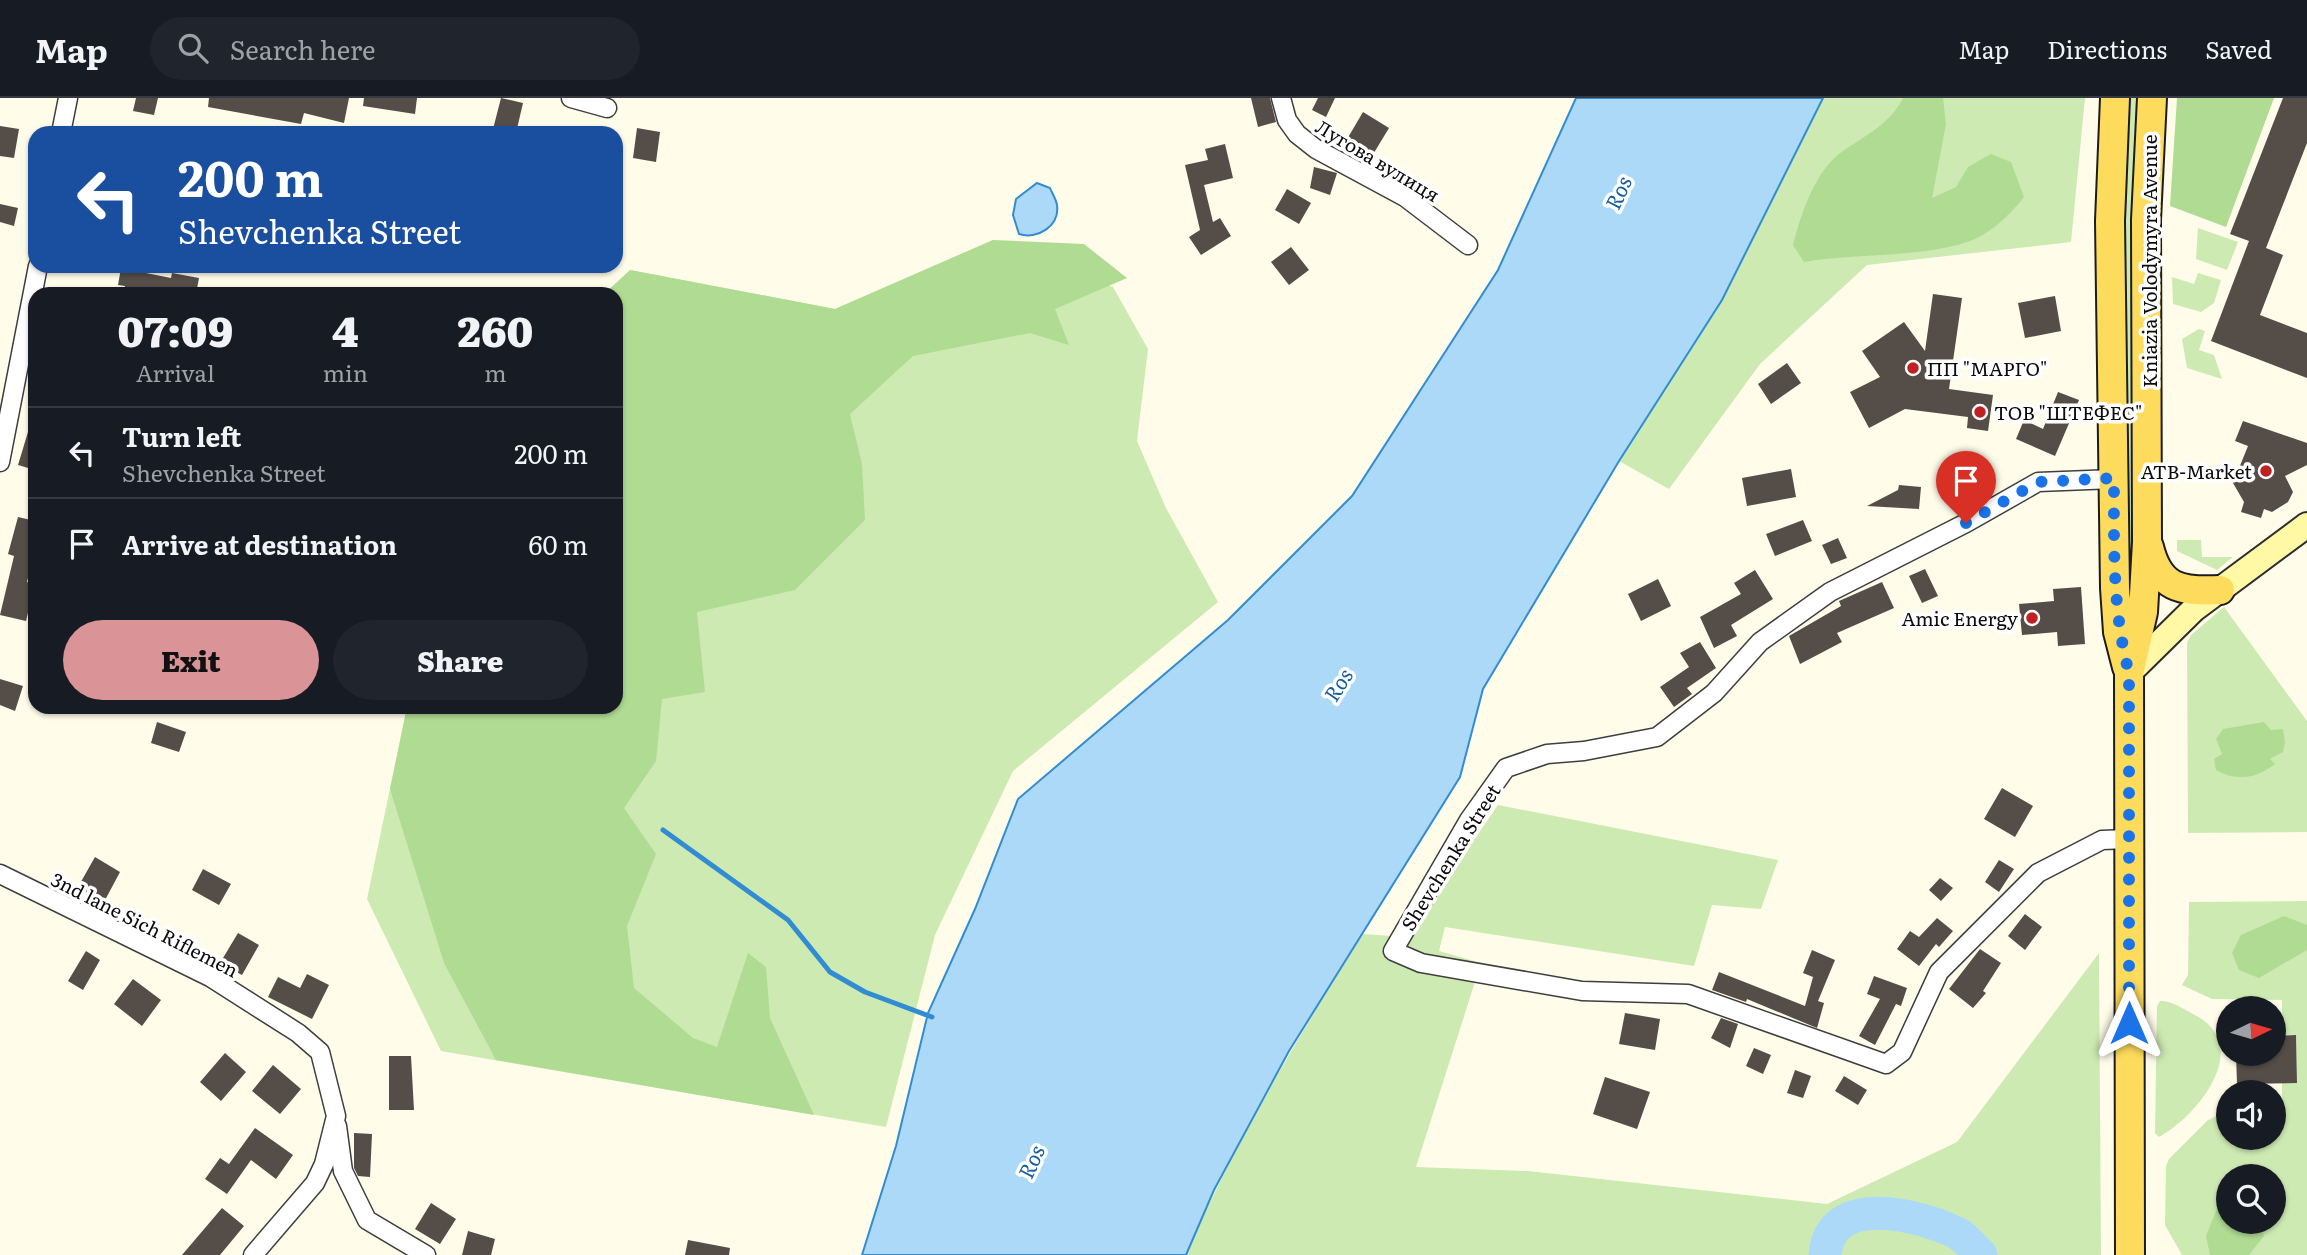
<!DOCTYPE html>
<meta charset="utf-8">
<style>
:root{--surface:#171b24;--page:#20242c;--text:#f1f3f6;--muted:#9ea1a6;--line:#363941;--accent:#da9497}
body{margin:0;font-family:Literata,serif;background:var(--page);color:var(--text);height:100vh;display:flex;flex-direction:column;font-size:26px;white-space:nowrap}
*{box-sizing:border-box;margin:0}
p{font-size:23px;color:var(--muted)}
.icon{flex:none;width:38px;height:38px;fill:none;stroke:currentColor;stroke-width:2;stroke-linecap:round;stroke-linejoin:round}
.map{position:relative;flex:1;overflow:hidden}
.drawer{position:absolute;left:28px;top:189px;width:595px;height:427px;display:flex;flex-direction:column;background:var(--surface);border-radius:21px;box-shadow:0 2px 5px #0004}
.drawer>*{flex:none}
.guide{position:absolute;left:28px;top:28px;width:595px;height:147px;border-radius:21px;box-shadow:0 2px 5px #0004;background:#1a4fa0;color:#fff;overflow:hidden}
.needle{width:46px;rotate:85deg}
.tools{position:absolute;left:2216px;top:898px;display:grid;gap:14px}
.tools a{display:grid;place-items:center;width:70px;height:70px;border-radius:50%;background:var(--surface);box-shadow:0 2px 5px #0004;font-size:35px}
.pin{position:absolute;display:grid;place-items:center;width:60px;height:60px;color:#fff;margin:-72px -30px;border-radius:50% 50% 50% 0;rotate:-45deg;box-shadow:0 0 7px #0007}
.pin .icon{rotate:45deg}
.me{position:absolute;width:77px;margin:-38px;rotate:0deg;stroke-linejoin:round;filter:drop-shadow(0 0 5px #0008)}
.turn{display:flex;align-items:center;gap:24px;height:147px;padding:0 35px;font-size:32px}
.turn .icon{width:91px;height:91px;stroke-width:2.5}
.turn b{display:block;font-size:49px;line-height:60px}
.eta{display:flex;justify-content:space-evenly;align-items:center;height:119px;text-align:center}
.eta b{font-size:42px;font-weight:800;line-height:49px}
.cta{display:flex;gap:14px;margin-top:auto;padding:14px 35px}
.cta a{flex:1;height:80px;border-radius:42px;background:var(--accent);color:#111;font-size:28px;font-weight:800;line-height:80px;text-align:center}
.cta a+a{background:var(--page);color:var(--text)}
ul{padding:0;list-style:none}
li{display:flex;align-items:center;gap:21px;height:91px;padding:0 35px;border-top:2px solid var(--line)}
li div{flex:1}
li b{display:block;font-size:26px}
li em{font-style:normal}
header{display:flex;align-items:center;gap:42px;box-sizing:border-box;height:98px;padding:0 35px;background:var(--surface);border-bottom:2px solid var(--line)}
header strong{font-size:33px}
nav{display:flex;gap:38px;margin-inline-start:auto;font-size:24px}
.search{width:490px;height:63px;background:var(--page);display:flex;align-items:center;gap:18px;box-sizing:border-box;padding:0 24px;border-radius:38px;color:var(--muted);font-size:26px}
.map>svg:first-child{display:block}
</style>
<header>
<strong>Map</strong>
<div class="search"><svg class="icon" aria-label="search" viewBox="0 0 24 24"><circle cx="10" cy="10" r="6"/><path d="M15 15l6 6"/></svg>Search here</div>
<nav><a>Map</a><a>Directions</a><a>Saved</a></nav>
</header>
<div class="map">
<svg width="2307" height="1157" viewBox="0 0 2307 1157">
<rect width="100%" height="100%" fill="#fffcea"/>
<path fill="#ceeab3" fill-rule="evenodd" d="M1823 0H2085L2071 144 1867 167 1760 266 1669 391 1619 363 1722 202Z
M2129 0H2142L2135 501H2128L2127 301 2120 126Z
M2198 130 2238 144 2227 172 2196 161Z
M993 142 1113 189 1148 251 1137 343 1166 410 1218 504 1013 673 935 837 886 1029 441 953 367 801 407 609H616V196L630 172 835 211Z
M2198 175 2221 182 2214 205 2201 214 2173 206 2172 179 2194 186Z
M2199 231 2205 233 2199 252 2214 257 2222 281 2187 270 2182 241Z
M2177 442H2201L2202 459H2233L2217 472 2177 453Z
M2224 509 2307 623V734L2188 735 2187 545 2191 537Z
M1498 707 1778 762 1761 811 1712 807 1694 868 1445 829 1439 853 1481 865 1416 1069 1528 1073 1827 1106 1957 1044 2099 855 2101 1157H1186C1235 1044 1297 940 1363 836L1407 839Z
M2307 803V1157H2182L2165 1127 2166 1068 2169 1061 2208 1022 2228 1012V1040H2273V1011H2282V985L2297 984 2296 938 2282 937V902L2212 901 2182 887 2188 877 2189 804ZM2228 1078H2273V1124H2228Z
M2160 903C2173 903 2183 911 2195 917 2254 948 2198 1018 2159 1039L2155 1035 2157 908Z"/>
<path fill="#b0db92" d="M1903 0H1943L1946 26 1932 100 1956 89 1968 69 1991 56 2011 64 2024 99C2011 116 1990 136 1970 143 1923 160 1856 155 1804 164L1793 147C1801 116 1815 72 1843 53 1866 37 1890 26 1903 0Z
M2177 0H2274L2226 129 2170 108Z
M993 142 1084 146 1127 180 1055 211 1069 247 1030 235 913 258 850 316 862 366 865 422 795 492 697 514 705 594 662 601 656 663 624 710 656 756 627 828 634 890 693 940 717 949 748 855 766 869 770 920 814 1017 496 962 444 865 390 691 407 609H616V196H604L630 172 835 211Z
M2264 624 2271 632 2283 631 2285 644 2283 654 2270 661 2275 666C2257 680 2237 684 2216 672L2214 661 2222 656 2216 641 2223 631Z
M2284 818 2307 827V852L2259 880 2239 872 2232 855 2241 837Z
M2228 1083V1124H2259L2264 1138 2249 1157H2210L2206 1138Z"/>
<path fill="#add9f8" stroke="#328cd1" stroke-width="2" d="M1576 0H1823L1722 202 1619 363 1483 591 1460 679 1289 953 1214 1092 1186 1157H862L896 1048 928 915 975 811 1018 701 1228 522 1352 398 1498 172Z
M1037 85 1050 90C1052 95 1056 101 1057 107 1060 128 1037 142 1019 136L1013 117 1016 101Z"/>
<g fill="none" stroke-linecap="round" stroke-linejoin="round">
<path stroke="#328cd1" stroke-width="5" d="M663 732 788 822 830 874 865 894 932 919"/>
<path stroke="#add9f8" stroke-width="33" d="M1825 1157C1830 1093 1920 1117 1957 1135 1966 1140 1974 1150 1981 1157"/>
</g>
<path fill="#544d48" d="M136 0H158L154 17 133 13Z
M209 0H349L344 25 304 15 301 26 208 9Z
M364 0H417L415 16 363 8Z
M501 0 523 5 516 35H492Z
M1251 0H1270L1276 24 1258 29Z
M1318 0H1335L1326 19 1312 12Z
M2283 0H2307V45L2266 150 2283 157 2260 217 2307 235V280L2211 243 2249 143 2230 136Z
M1363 14 1389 30 1369 63 1343 48Z
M0 28 19 31 14 60 0 58Z
M637 30 660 34 656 64 633 60Z
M1225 46 1233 80 1204 87 1213 124 1220 120 1231 138 1201 157 1189 139 1200 132 1185 67 1208 62 1205 51Z
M1314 69 1337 75 1330 97 1310 90Z
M1287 91 1311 105 1299 126 1275 112Z
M0 106 18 110 14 128 0 124Z
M1291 149 1309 172 1289 187 1271 164Z
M121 170 171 180 172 175 199 180 196 196H124L125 188 118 187Z
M1933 196 1962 200 1949 291 1993 297 1988 333 1967 330 1968 319 1905 311 1869 330 1850 294 1880 279 1862 253 1904 224 1925 253Z
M2055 198 2061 233 2025 240 2018 205Z
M1787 265 1801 285 1771 306 1758 286Z
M2058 294 2079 302 2055 358 2016 341 2024 322 2043 331Z
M2243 323 2307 345V367L2285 378 2293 394 2288 404 2272 414 2264 411 2261 420 2241 414 2244 404 2233 385 2248 348 2235 343Z
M31 324H35V372L18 367Z
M1791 371 1796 399 1747 408 1742 380Z
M1899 387 1921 389 1919 411 1867 408 1898 392Z
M18 419 35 423V452L27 484 35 486 26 523 0 517 14 458 8 456Z
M1803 422 1812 443 1775 458 1766 436Z
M1838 440 1847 460 1831 466 1822 447Z
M1925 471 1938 498 1922 505 1909 478Z
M1755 472 1773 501 1731 527 1737 538 1714 550 1700 519 1741 496 1734 485Z
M1658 481 1671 508 1641 523 1628 496Z
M1882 484 1894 510 1837 535 1842 544 1800 566 1789 538 1841 508 1839 503Z
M2081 489 2085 546 2058 548 2057 534 2022 537 2019 506 2054 503 2053 491Z
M1700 544 1716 570 1687 590 1692 596 1674 609 1660 589 1689 569 1680 555Z
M0 581 23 588 15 613 0 607Z
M157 624 186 634 179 654 151 645Z
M2002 690 2033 708 2015 739 1984 721Z
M95 759 120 774 104 804 78 789Z
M1999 762 2014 771 1999 794 1985 784Z
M203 771 231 786 219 807 192 792Z
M1940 780 1953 790 1941 803 1929 792Z
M2025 816 2042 829 2025 852 2008 838Z
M1937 820 1953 833 1939 849 1936 846 1919 868 1897 851 1910 833 1919 839Z
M238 835 259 847 242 877 220 865Z
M1980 851 2001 865 1983 893 1986 895 1973 910 1949 891Z
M1812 852 1835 862 1818 903 1824 905 1817 930 1747 901 1746 904 1712 892 1719 874 1805 908 1813 879 1803 875Z
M86 853 100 862 83 892 68 883Z
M307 876 329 887 312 921 268 899 278 879 300 890Z
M1874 878 1907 890 1901 908 1896 906 1875 947 1859 938 1880 901 1867 896Z
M133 881 161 902 142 928 114 906Z
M1625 915 1660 921 1655 952 1619 946Z
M1721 920 1738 926 1730 950 1711 940Z
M2296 937 2297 985 2237 986 2236 956H2273V938Z
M1754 950 1771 957 1763 976 1746 968Z
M225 955 246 974 221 1003 200 984Z
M389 958H411L414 1012H389Z
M273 967 301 991 280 1016 252 993Z
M1795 972 1811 978 1803 1000 1787 995Z
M1844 978 1867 992 1858 1007 1835 993Z
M1605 979 1650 994 1637 1031 1593 1016Z
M255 1030 293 1057 276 1081 251 1062 227 1096 205 1081 220 1060 229 1066Z
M354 1035 372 1036 370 1079 358 1078 354 1070Z
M431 1105 456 1121 440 1146 415 1131Z
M222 1110 244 1128 220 1157H182Z
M468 1133 495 1141 491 1157H462Z
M688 1142 730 1150 729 1157H685Z"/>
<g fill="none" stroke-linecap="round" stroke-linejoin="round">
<g stroke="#3e3e3e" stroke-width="21">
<path id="street" d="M571 0 607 10
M1281 0 1287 22 1297 36 1316 51 1405 99 1468 147
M61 35 68 0
M0 364 38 168
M2114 381 2038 384 1966 425 1830 494 1760 544 1714 595 1657 639 1584 653 1547 656 1506 670 1469 722 1393 853 1421 865 1582 893 1688 896 1886 966 1902 954 1939 874 2038 775 2102 742 2128 741
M0 776 210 879 298 935 320 954 336 1018 324 1066 315 1085 253 1157
M337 1028 343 1073 367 1122 426 1157"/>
</g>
<g stroke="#2d2d2d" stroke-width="28">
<path id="secondary" d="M2129 575 2194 511 2307 427"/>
</g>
<g stroke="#1c1c1c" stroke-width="32">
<path id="primary" d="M2115 0 2110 123 2115 490 2118 534 2127 569
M2149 449C2159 490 2180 494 2220 492
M2130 1157 2129 575 2143 514 2147 444 2146 122 2152 0"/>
</g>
<use href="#street" stroke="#fff" stroke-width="18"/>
<use href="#secondary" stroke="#fff8a5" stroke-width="24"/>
<use href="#primary" stroke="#fddb5c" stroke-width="28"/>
</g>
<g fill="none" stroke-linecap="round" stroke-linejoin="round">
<path stroke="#1a73e8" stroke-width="12" stroke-dasharray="0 21.6" d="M1966 425 2038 384 2114 380C2114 447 2112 511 2129 575V925"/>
</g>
<g fill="#bf2022" stroke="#fff" stroke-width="2.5">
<circle cx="1913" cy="270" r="7"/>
<circle cx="1980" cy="314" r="7"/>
<circle cx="2266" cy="373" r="7"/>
<circle cx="2032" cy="520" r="7"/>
</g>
<g text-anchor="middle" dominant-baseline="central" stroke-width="7" stroke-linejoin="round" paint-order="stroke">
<g font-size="19" fill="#0b0b0b" stroke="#fff">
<text transform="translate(1378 62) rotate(31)">Лугова вулиця</text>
<text transform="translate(2149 163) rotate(-90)">Kniazia Volodymyra Avenue</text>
<text transform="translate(1450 759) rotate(-58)">Shevchenka Street</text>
<text transform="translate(145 826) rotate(27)">3nd lane Sich Riflemen</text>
</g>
<g font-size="19" fill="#0b0b0b" stroke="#fff" text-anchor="start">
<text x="1927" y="270">ПП "МАРГО"</text>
<text x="1994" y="314">ТОВ "ШТЕФЕС"</text>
<text x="2252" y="373" text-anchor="end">ATB-Market</text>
<text x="2018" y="520" text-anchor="end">Amic Energy</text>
</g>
<g font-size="21" font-style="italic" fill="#125da0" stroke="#fff">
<text transform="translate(1617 94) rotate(-65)">Ros</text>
<text transform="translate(1337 586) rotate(-58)">Ros</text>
<text transform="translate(1030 1063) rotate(-65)">Ros</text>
</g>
</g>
</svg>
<div class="tools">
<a><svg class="needle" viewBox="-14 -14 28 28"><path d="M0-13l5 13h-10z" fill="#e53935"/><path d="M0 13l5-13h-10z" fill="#9ea1a6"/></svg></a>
<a><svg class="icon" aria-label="sound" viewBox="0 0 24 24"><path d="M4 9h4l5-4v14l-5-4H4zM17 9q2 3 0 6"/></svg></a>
<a><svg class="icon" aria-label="search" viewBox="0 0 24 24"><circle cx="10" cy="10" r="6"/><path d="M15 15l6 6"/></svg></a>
</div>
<div class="pin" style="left:1966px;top:425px;background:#d93025"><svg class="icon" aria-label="arrive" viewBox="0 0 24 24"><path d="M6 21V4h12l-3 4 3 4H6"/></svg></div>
<svg class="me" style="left:2129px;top:925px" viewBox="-20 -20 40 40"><path d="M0-17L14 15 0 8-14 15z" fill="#1a73e8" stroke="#fff" stroke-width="4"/></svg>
<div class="guide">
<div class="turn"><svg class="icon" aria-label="left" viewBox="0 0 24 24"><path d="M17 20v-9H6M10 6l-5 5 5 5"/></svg><div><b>200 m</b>Shevchenka Street</div></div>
</div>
<section class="drawer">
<div class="eta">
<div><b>07:09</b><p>Arrival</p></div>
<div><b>4</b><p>min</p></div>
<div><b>260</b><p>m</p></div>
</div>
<ul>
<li><svg class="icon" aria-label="left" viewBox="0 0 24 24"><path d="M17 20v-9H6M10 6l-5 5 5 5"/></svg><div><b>Turn left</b><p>Shevchenka Street</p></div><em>200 m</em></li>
<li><svg class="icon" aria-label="arrive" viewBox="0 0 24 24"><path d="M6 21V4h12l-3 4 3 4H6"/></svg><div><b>Arrive at destination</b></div><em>60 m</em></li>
</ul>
<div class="cta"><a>Exit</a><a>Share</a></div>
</section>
</div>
